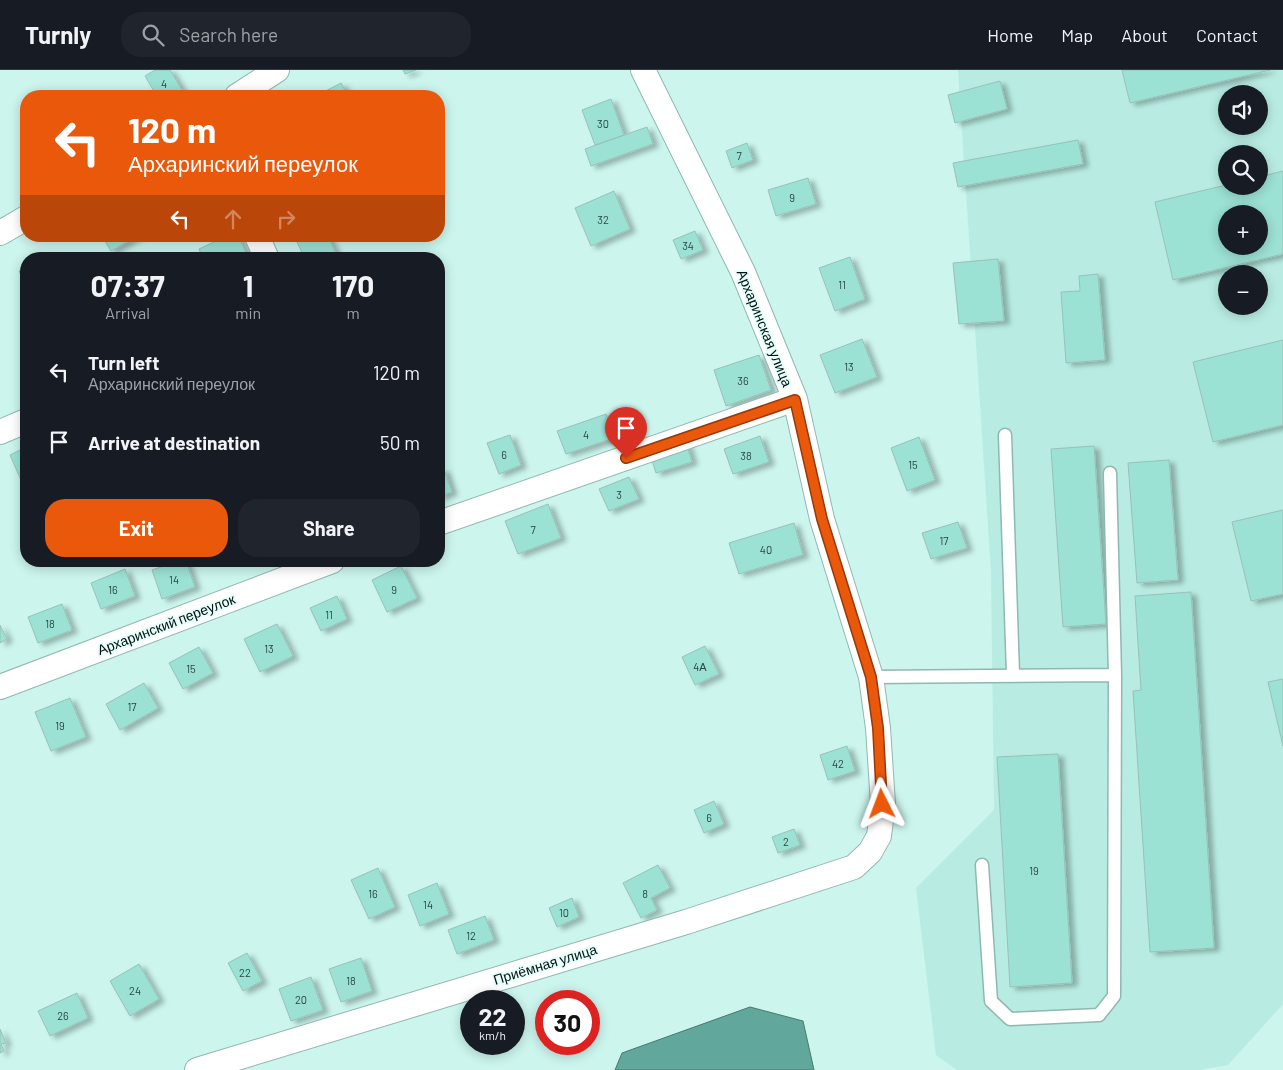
<!DOCTYPE html>
<meta charset="utf-8">
<style>
:root{--surface:#171b24;--page:#20242c;--text:#f1f3f6;--muted:#9ea1a6;--line:#363941;--accent:#ea580c}
body{margin:0;font-family:Barlow,sans-serif;background:var(--page);color:var(--text);height:100vh;display:flex;flex-direction:column;font-size:19px;white-space:nowrap}
*{box-sizing:border-box;margin:0}
p{font-size:16px;color:var(--muted)}
.icon{flex:none;width:28px;height:28px;fill:none;stroke:currentColor;stroke-width:2;stroke-linecap:round;stroke-linejoin:round}
.map{position:relative;flex:1;overflow:hidden}
.sheet{position:absolute;left:20px;top:182px;width:425px;height:315px;display:flex;flex-direction:column;background:var(--surface);border-radius:20px;box-shadow:0 2px 12px #0003}
.sheet>*{flex:none}
.guide{position:absolute;left:20px;top:20px;width:425px;height:152px;border-radius:20px;box-shadow:0 2px 12px #0003;background:#ea580c;color:#fff;overflow:hidden}
.fabs{position:absolute;left:1218px;top:15px;display:grid;gap:10px}
.fabs a{display:grid;place-items:center;width:50px;height:50px;border-radius:50%;background:var(--surface);box-shadow:0 2px 12px #0003;font-size:25px}
.speed{position:absolute;left:460px;top:920px;display:flex;gap:10px;font-size:25px;font-weight:700;text-align:center}
.speed>*{display:grid;place-content:center;width:65px;height:65px;border-radius:50%;background:var(--surface);box-shadow:0 2px 12px #0003;line-height:1}
.speed small{font-size:12px;font-weight:400}
.speed .limit{border:8px solid #d22;background:#fff;color:#111}
.pin{position:absolute;display:grid;place-items:center;width:42px;height:42px;color:#fff;margin:-51px -21px;border-radius:50% 50% 50% 0;rotate:-45deg;box-shadow:0 0 5px #0007}
.pin .icon{rotate:45deg}
.me{position:absolute;width:55px;margin:-28px;rotate:357deg;stroke-linejoin:round;filter:drop-shadow(0 0 4px #0008)}
.turn{display:flex;align-items:center;gap:18px;height:105px;padding:0 25px;font-size:22px}
.turn .icon{width:65px;height:65px;stroke-width:2.5}
.turn b{display:block;font-size:35px;line-height:42px}
.lanes{display:flex;align-items:center;height:48px;padding:0 25px;background:#0003;justify-content:center;gap:25px;direction:ltr}
.lanes .off{opacity:.35}
.eta{display:flex;justify-content:space-evenly;align-items:center;height:85px;text-align:center}
.eta b{font-size:30px;font-weight:700;line-height:35px}
.action{display:flex;gap:10px;margin-top:auto;padding:10px 25px}
.action a{flex:1;height:58px;border-radius:20px;background:var(--accent);color:#fff;font-size:20px;font-weight:700;line-height:58px;text-align:center}
.action a+a{background:var(--page);color:var(--text)}
ul{padding:0;list-style:none}
li{display:flex;align-items:center;gap:15px;height:70px;padding:0 25px}
li div{flex:1}
li b{display:block;font-size:19px}
li em{font-style:normal}
header{display:flex;align-items:center;gap:30px;box-sizing:border-box;height:70px;padding:0 25px;background:var(--surface);border-bottom:1px solid var(--line)}
header strong{font-size:24px}
nav{display:flex;gap:28px;margin-inline-start:auto;font-size:18px}
.search{width:350px;height:45px;background:var(--page);display:flex;align-items:center;gap:12px;box-sizing:border-box;padding:0 18px;border-radius:20px;color:var(--muted);font-size:19px}
.map>svg:first-child{display:block}
</style>
<header>
<strong>Turnly</strong>
<div class="search"><svg class="icon" aria-label="search" viewBox="0 0 24 24"><circle cx="10" cy="10" r="6"/><path d="M15 15l6 6"/></svg>Search here</div>
<nav><a>Home</a><a>Map</a><a>About</a><a>Contact</a></nav>
</header>
<div class="map">
<svg width="1283" height="1000" viewBox="0 0 1283 1000">
<defs>
<filter id="shadow"><feDropShadow dx="5.5" dy="3" stdDeviation="2.5" flood-color="#0004"/></filter>
</defs>
<rect width="100%" height="100%" fill="#cbf5ed"/>
<path fill="#b8ece2" fill-rule="evenodd" d="M958 0H1283V934L1228 995 1199 1000H957L936 985 916 818 994 740 991 502ZM1226 24H1259V56H1226ZM1226 84H1259V116H1226ZM1226 144H1259V176H1226ZM1226 204H1259V236H1226Z"/>
<path fill="#62a79b" stroke="#467a71" d="M750 937 803 951 814 1000H615L622 983Z"/>
<path fill="#9be1d4" stroke="#98c1b9" fill-rule="evenodd" filter="url(#shadow)" d="M155 0H170L182 20 172 26H157L145 6Z
M403 0H416L405 4Z
M1122 0H1270L1130 33Z
M1000 11 1007 39 955 53 948 25Z
M341 13 348 26H316Z
M611 29 624 65 595 75 582 40Z
M647 57 653 74 591 96 585 79Z
M1078 70 1083 94 958 117 953 93Z
M747 73 753 90 732 98 726 81Z
M1283 101V184L1173 210 1155 132 1226 115 1259 116V107ZM1226 144H1259V176H1226Z
M808 108 816 134 776 146 768 120Z
M614 121 630 159 591 176 575 138Z
M695 161 703 180 681 189 673 170Z
M102 166H138L111 181Z
M227 166H238L249 189H203L199 179Z
M310 166H328L338 188 305 189 297 172Z
M54 184 56 189H44Z
M850 187 865 229 835 241 819 198Z
M998 189 1004 251 959 254 953 193Z
M26 198V216L19 201Z
M1098 204 1105 290 1066 293 1061 222 1080 221 1079 206Z
M862 269 877 307 835 323 820 285Z
M1283 270V355L1213 372 1193 292Z
M759 285 771 320 726 336 714 300Z
M606 344 614 368 566 384 557 361Z
M510 365 521 395 499 404 487 373Z
M760 366 769 392 733 404 724 379Z
M919 367 935 410 907 421 891 378Z
M686 372 692 392 656 403 650 384Z
M1094 376 1106 554 1063 557 1051 379Z
M26 377V408L21 410 10 385Z
M1169 390 1178 510 1137 513 1128 393Z
M444 399 452 422 439 427V400Z
M629 407 639 429 609 441 599 419Z
M548 434 561 468 518 484 505 451Z
M1283 440V524L1251 531 1232 452Z
M958 452 967 478 931 489 922 463Z
M794 453 803 485 739 504 729 473Z
M178 491H186L195 517 162 529 152 500Z
M401 496 417 528 387 542 372 510Z
M125 499 135 526 101 539 91 513Z
M1191 522 1214 878 1150 882 1133 621 1141 620 1135 526Z
M337 526 347 549 321 561 310 538Z
M62 534 72 560 38 573 28 547Z
M277 554 293 586 260 602 244 569Z
M0 555 7 569 0 573Z
M705 576 719 604 695 615 682 587Z
M199 577 213 603 183 619 169 593Z
M1283 609V676L1268 612Z
M144 613 158 638 120 660 106 634Z
M70 628 86 667 51 681 35 642Z
M847 676 855 701 828 710 820 685Z
M1058 684 1072 913 1010 917 997 687Z
M714 731 724 754 704 763 694 740Z
M794 759 800 775 778 783 772 767Z
M658 795 670 818 651 828 657 840 641 848 623 813Z
M378 798 395 837 369 849 351 810Z
M437 813 449 844 420 856 408 825Z
M572 828 579 847 557 857 549 838Z
M485 846 494 870 457 884 448 860Z
M247 883 262 911 243 921 228 893Z
M361 888 372 921 341 932 329 899Z
M139 894 159 929 130 946 110 911Z
M311 907 323 940 291 951 279 919Z
M77 923 88 948 50 966 38 941Z
M0 959 6 973 1 974 4 981 0 983Z"/>
<g fill="none" stroke-linecap="round" stroke-linejoin="round">
<g stroke="#8fb8b0" stroke-width="15">
<path id="service" d="M1005 365 1013 604
M1110 403 1115 605
M871 607 1115 605 1114 926 1099 945 1010 949 991 931 982 795"/>
</g>
<g stroke="#8fb8b0" stroke-width="26">
<path id="minor" d="M237 26 277 0
M0 163 26 148
M257 166 267 189
M0 362 26 351
M439 453 795 329
M0 617 332 491
M197 1000 686 852 854 797 870 782 879 766 883 734 878 658 871 607 822 449 795 329 743 202 643 0"/>
</g>
<use href="#service" stroke="#fff" stroke-width="12"/>
<use href="#minor" stroke="#fff" stroke-width="24"/>
</g>
<g fill="none" stroke-linecap="round" stroke-linejoin="round">
<g stroke="#983908" stroke-width="12">
<path id="route" d="M626 388 795 330 822 449 871 607 878 658 882 734"/>
</g>
<use href="#route" stroke="#ea580c" stroke-width="9"/>
</g>
<g text-anchor="middle" dominant-baseline="central" stroke-width="4" stroke-linejoin="round" paint-order="stroke">
<g font-size="11" fill="#2a4641">
<text x="164" y="13">4</text>
<text x="603" y="53">30</text>
<text x="739" y="85">7</text>
<text x="792" y="127">9</text>
<text x="603" y="149">32</text>
<text x="688" y="175">34</text>
<text x="842" y="214">11</text>
<text x="849" y="296">13</text>
<text x="743" y="310">36</text>
<text x="586" y="364">4</text>
<text x="504" y="384">6</text>
<text x="746" y="385">38</text>
<text x="913" y="394">15</text>
<text x="619" y="424">3</text>
<text x="533" y="459">7</text>
<text x="944" y="470">17</text>
<text x="766" y="479">40</text>
<text x="174" y="509">14</text>
<text x="113" y="519">16</text>
<text x="394" y="519">9</text>
<text x="329" y="544">11</text>
<text x="50" y="553">18</text>
<text x="269" y="578">13</text>
<text x="700" y="596">4А</text>
<text x="191" y="598">15</text>
<text x="132" y="636">17</text>
<text x="60" y="655">19</text>
<text x="838" y="693">42</text>
<text x="709" y="747">6</text>
<text x="786" y="771">2</text>
<text x="1034" y="800">19</text>
<text x="373" y="823">16</text>
<text x="645" y="823">8</text>
<text x="428" y="834">14</text>
<text x="564" y="842">10</text>
<text x="471" y="865">12</text>
<text x="245" y="902">22</text>
<text x="351" y="910">18</text>
<text x="135" y="920">24</text>
<text x="301" y="929">20</text>
<text x="63" y="945">26</text>
</g>
<g font-size="14" fill="#041210" stroke="#e5fef9">
<text transform="translate(765 258) rotate(68)">Архаринская улица</text>
<text transform="translate(166 554) rotate(-21)">Архаринский переулок</text>
<text transform="translate(545 894) rotate(-17)">Приёмная улица</text>
</g>
</g>
</svg>
<div class="fabs">
<a><svg class="icon" aria-label="sound" viewBox="0 0 24 24"><path d="M4 9h4l5-4v14l-5-4H4zM17 9q2 3 0 6"/></svg></a>
<a><svg class="icon" aria-label="search" viewBox="0 0 24 24"><circle cx="10" cy="10" r="6"/><path d="M15 15l6 6"/></svg></a>
<a>+</a>
<a>−</a>
</div>
<div class="speed"><div>22<small>km/h</small></div><div class="limit">30</div></div>
<div class="pin" style="left:626px;top:388px;background:#d93025"><svg class="icon" aria-label="arrive" viewBox="0 0 24 24"><path d="M6 21V4h12l-3 4 3 4H6"/></svg></div>
<svg class="me" style="left:882px;top:734px" viewBox="-20 -20 40 40"><path d="M0-17L14 15 0 8-14 15z" fill="#ea580c" stroke="#fff" stroke-width="4"/></svg>
<div class="guide">
<div class="turn"><svg class="icon" aria-label="left" viewBox="0 0 24 24"><path d="M17 20v-9H6M10 6l-5 5 5 5"/></svg><div><b>120 m</b>Архаринский переулок</div></div>
<div class="lanes"><svg class="icon" aria-label="left" viewBox="0 0 24 24"><path d="M17 20v-9H6M10 6l-5 5 5 5"/></svg><svg class="icon off" aria-label="ahead" viewBox="0 0 24 24"><path d="M12 20V5M6 11l6-6 6 6"/></svg><svg class="icon off" aria-label="right" viewBox="0 0 24 24"><path d="M7 20v-9h11M14 6l5 5-5 5"/></svg></div>
</div>
<section class="sheet">
<div class="eta">
<div><b>07:37</b><p>Arrival</p></div>
<div><b>1</b><p>min</p></div>
<div><b>170</b><p>m</p></div>
</div>
<ul>
<li><svg class="icon" aria-label="left" viewBox="0 0 24 24"><path d="M17 20v-9H6M10 6l-5 5 5 5"/></svg><div><b>Turn left</b><p>Архаринский переулок</p></div><em>120 m</em></li>
<li><svg class="icon" aria-label="arrive" viewBox="0 0 24 24"><path d="M6 21V4h12l-3 4 3 4H6"/></svg><div><b>Arrive at destination</b></div><em>50 m</em></li>
</ul>
<div class="action"><a>Exit</a><a>Share</a></div>
</section>
</div>
